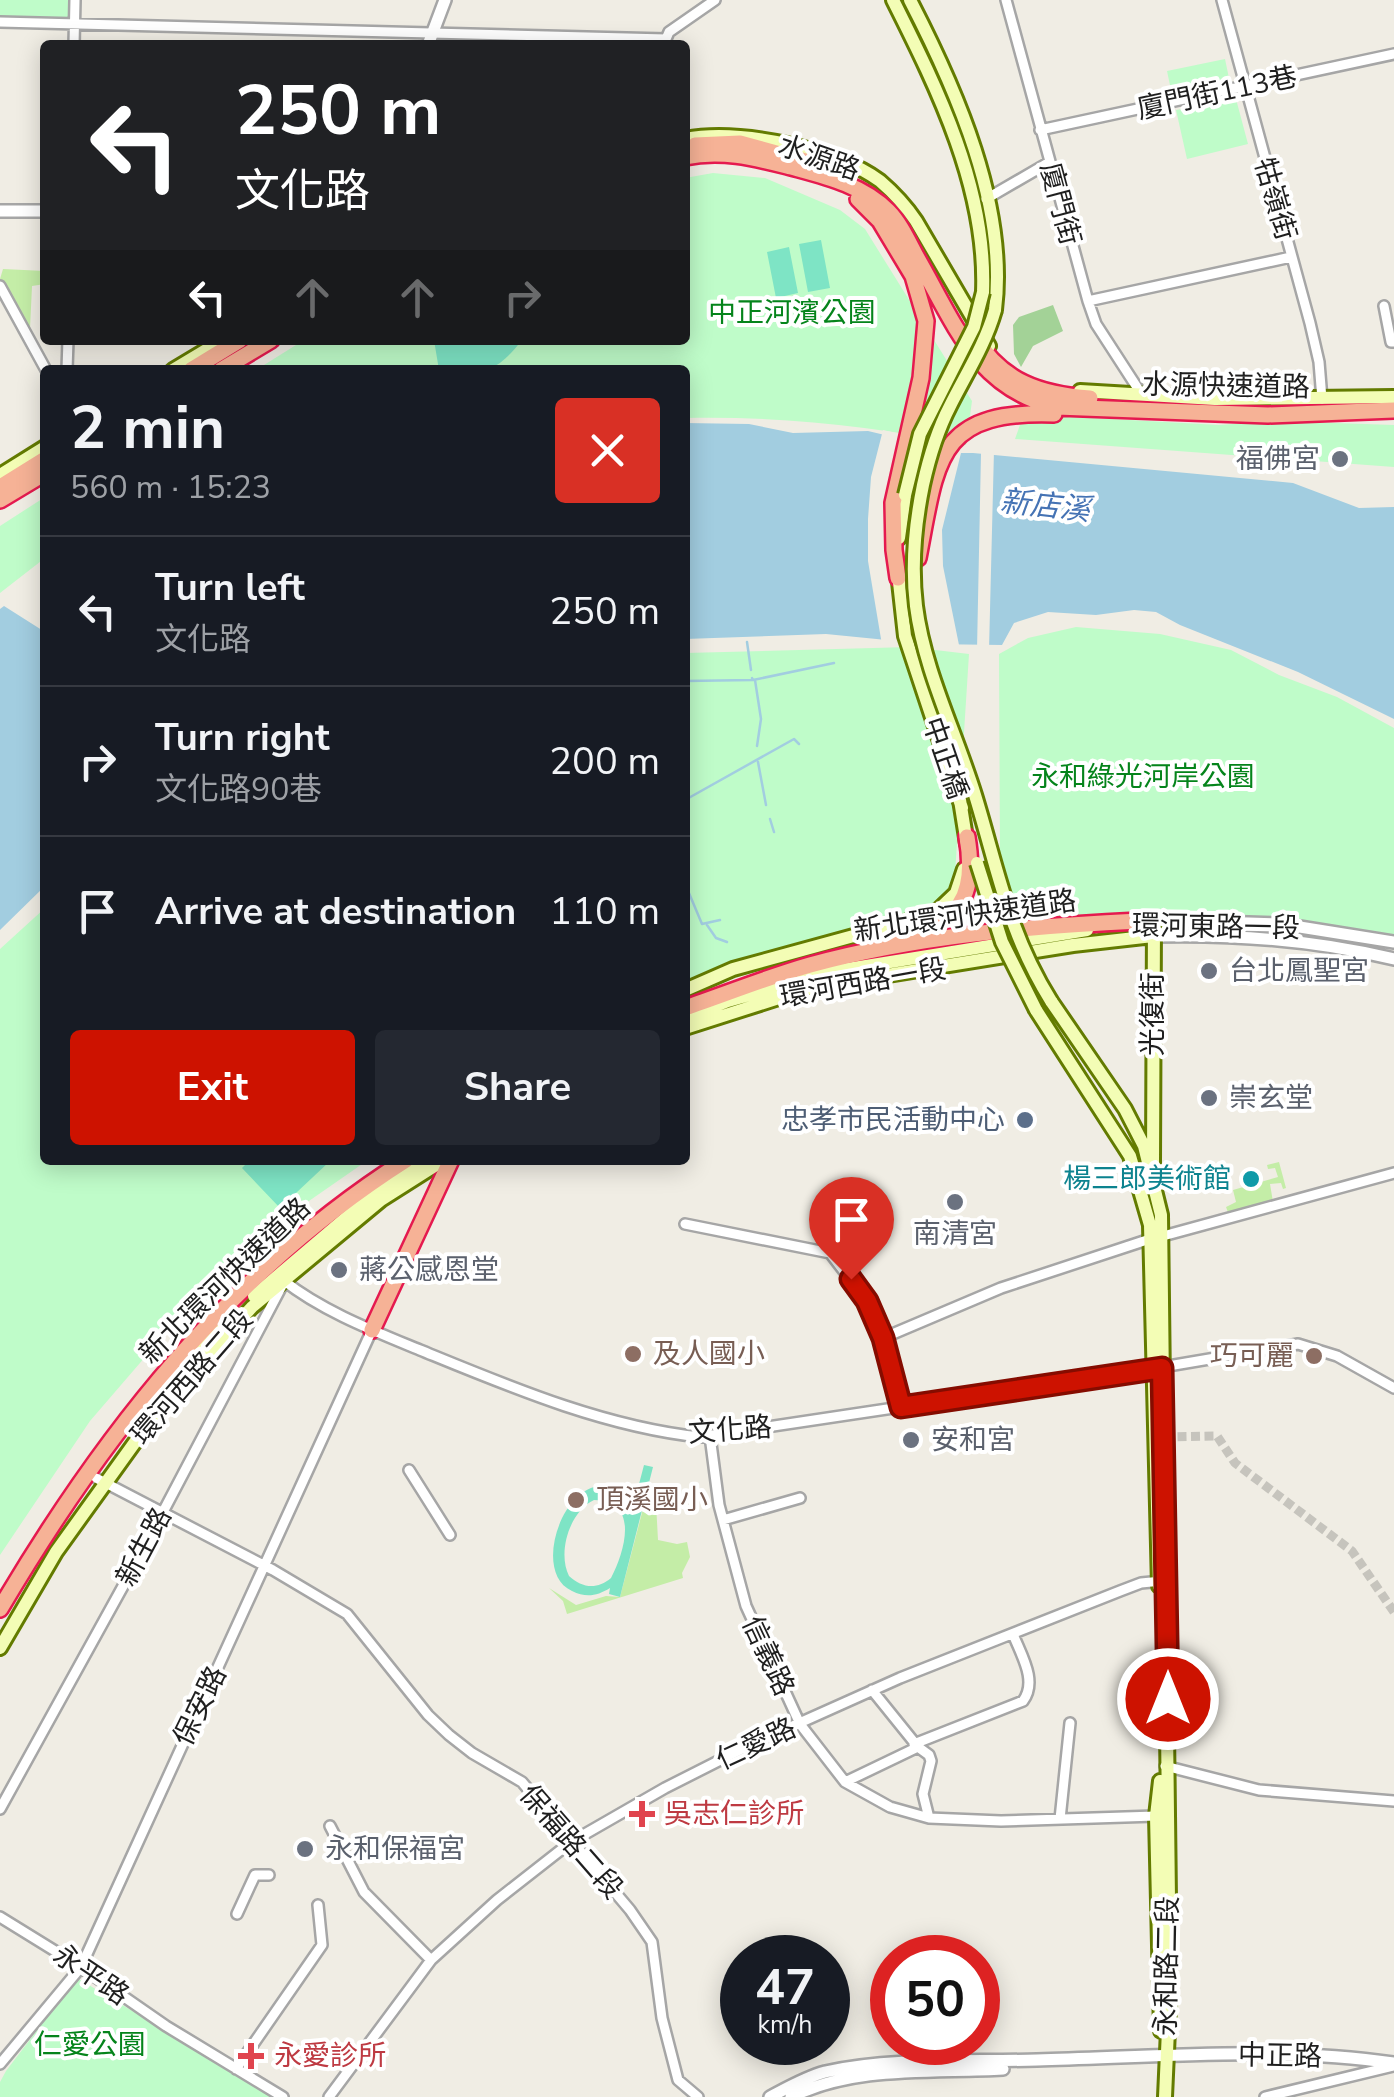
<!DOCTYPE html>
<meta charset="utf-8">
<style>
:root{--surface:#171b24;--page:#242831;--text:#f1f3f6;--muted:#9ea1a6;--line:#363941;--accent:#cd1200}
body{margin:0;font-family:"Nunito Sans","Noto Sans TC",sans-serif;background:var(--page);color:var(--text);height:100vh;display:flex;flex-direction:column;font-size:38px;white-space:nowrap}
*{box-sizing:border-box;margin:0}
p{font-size:32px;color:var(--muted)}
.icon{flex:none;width:55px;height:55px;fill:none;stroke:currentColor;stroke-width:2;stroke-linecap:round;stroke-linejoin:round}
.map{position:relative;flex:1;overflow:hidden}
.drawer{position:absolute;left:40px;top:365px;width:650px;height:800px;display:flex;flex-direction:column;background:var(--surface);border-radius:10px;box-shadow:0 5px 25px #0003}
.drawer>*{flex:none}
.hud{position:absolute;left:40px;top:40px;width:650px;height:305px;border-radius:10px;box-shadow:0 5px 25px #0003;background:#202124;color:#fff;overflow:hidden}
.speed{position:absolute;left:720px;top:1935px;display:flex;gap:20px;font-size:50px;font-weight:700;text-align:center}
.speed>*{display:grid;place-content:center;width:130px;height:130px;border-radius:50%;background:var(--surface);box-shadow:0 5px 25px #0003;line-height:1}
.speed small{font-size:25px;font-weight:400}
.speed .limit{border:15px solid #d22;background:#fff;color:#111}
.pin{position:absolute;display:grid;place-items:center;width:85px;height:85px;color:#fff;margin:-102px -42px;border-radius:50% 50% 50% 0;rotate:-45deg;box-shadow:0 0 10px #0007}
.pin .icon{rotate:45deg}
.me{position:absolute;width:110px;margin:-55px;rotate:0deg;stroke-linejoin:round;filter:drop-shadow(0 0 8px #0008)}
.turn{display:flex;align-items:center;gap:35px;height:210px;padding:0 30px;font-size:45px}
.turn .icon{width:130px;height:130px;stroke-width:2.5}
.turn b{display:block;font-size:70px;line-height:85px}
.lanes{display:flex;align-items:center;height:95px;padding:0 30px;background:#0003;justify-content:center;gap:50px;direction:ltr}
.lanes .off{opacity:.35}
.round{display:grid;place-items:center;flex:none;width:105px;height:105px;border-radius:10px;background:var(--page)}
.head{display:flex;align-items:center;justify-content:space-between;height:170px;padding:0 30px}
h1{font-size:60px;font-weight:700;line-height:75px}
.cta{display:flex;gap:20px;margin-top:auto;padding:20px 30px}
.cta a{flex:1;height:115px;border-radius:10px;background:var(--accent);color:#fff;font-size:40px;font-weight:700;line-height:115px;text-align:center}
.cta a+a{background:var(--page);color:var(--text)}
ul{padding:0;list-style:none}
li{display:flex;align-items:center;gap:30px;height:150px;padding:0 30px;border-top:2px solid var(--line)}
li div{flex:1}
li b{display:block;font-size:38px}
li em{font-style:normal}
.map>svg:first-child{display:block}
</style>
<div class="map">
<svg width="1394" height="2097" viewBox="0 0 1394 2097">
<rect width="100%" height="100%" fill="#f0ede4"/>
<path fill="#c4eda7" d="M3 269 45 271V284L32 286 30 329 0 279Z
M1279 1162 1286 1188 1283 1189 1281 1183 1270 1184 1273 1202 1229 1215 1226 1207 1236 1202 1233 1190 1278 1177 1275 1168 1268 1169 1267 1165Z
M655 1485 658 1540 677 1544 687 1542 690 1557 682 1573 683 1578 567 1614 563 1601 549 1588 576 1605 606 1596 620 1597 649 1486Z"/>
<path fill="#a3d297" d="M1053 305 1063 331 1033 346 1021 367 1014 354 1013 325 1019 317Z"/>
<path fill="#bffcc9" d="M0 0H71V20L0 19Z
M1225 59 1230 83 1172 95 1167 71Z
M1236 99 1248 144 1187 159 1176 110Z
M713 173 765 178 840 210 865 229 972 401 966 445C873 426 780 416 685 418V370H256L304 340H685V178Z
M1040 415 1219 425 1275 421 1394 425V467L1015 439 1021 422Z
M45 497V558L0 593V526Z
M1076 627 1160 634 1231 650 1279 675 1337 697 1394 728V942L1254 920 1024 923 1015 905 1000 855 999 654 1028 638Z
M910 647 969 654 955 874 949 914 685 985V653Z
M45 908V1160H368L283 1219 208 1284 90 1421 0 1555V949Z
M77 1978 277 2097H0V2082L6 2071Z"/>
<path fill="#7ee4c5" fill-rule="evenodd" d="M821 240 830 288 808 292 799 244Z
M789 247 798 293 776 298 767 252Z
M434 340H522C492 378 484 370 439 370Z
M250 1160H328L329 1162 280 1208 242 1168Z
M644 1465 653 1467 620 1597 609 1594 610 1588C597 1596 586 1598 572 1591 522 1569 581 1436 633 1507ZM594 1500C640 1500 625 1551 611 1578 597 1590 582 1588 569 1576 557 1552 570 1511 594 1500Z"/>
<path fill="#a2cde0" d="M685 423 749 424 793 433 868 431 952 451 1293 483 1359 508 1394 507V719L1298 672 1180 625 1156 612 1134 610 1096 615 1048 612 1014 623 1002 645 927 644 826 634 685 639Z
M4 606 45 632V886L0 930V609Z"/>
<path fill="#f0ede4" d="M883 430 953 446 994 450 989 650H977L981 453H961L942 530 943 566 960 650 882 645 868 561V519L871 477Z"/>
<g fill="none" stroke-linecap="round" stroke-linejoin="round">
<path stroke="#a2cde0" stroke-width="2.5" d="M747 642 751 670
M752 678 753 680 834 663
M755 680 761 719 757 746
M685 681 753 680
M758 762 766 805
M685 800 794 739 799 744
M770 819 774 832
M686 886 702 924 720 920
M707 925 716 938 727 942"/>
<path stroke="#c6c4bd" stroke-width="9" stroke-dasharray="9 4.5" stroke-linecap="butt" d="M1164 1437 1217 1436 1235 1463 1352 1551 1394 1612"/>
<g stroke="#a6a6a6" stroke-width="14">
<path id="minor" d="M1006 0 1088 301 1096 324 1142 395
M1222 0 1310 323 1319 362 1322 399
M0 22 666 39 669 32 715 0
M74 45 75 0
M1040 130 1394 54
M986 199 1048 163
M0 286 46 370
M1088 301 1291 257
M1384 306 1391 342H1394
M67 370 68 340
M685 1224 830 1253 867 1301 883 1338 901 1407
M1163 1236 1394 1173
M283 1280C322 1311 374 1331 420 1350 508 1386 604 1427 700 1437L1127 1373 1298 1344 1337 1356 1394 1388
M883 1338 1001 1288 1153 1238
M710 1436 719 1505 746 1606 800 1724 845 1782 890 1807 929 1818 1001 1821 1156 1816
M409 1470 450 1535
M96 1478 273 1570 347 1614 428 1715 449 1735 472 1753 522 1782 630 1910 652 1942 662 2018 678 2080 698 2097
M723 1520 800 1498
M872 1690 918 1747 929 1755 931 1761 923 1794 929 1818
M914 1744 1023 1701C1038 1681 1021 1655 1013 1634
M1165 1766 1259 1790 1394 1801
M845 1782 918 1747
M0 1809 143 1550 284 1282
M1060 1819 1070 1723
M330 1826 364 1892 431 1960
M237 1914 255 1875H269
M0 1917 81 1967 166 2026 283 2097
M0 2064 81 1967 372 1330
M236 2069 322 1945 318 1905
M329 2097 431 1960 497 1900 571 1842 665 1788 748 1746 900 1678 1120 1591 1141 1583 1162 1581
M1265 2097 1393 2066"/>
</g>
<g stroke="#a6a6a6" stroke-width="16">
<path id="tertiary" d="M428 45 445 0
M0 211H45
M1154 920 1281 924 1394 942
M1153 936C1234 934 1316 940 1394 959
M770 2097C787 2088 806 2077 825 2072 891 2057 970 2062 1037 2060 1153 2057 1279 2046 1394 2063
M791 2097C855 2065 933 2073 1003 2069"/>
</g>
<g stroke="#637b00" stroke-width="18">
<path id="secondary" d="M893 0C938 90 987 189 983 292
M910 0C956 89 1008 206 995 310
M685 139C739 129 835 148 880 181 894 193 906 206 916 221L989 346
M173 370 223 340
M1080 391 1215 399 1394 397
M0 475 45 447
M899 538 905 495
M898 573 905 636 962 808
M960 800 967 844
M1131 922 1154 920 1153 1163
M685 990 733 969 934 914 956 893 964 869
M1051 1001 1125 1109 1144 1146 1161 1215 1170 1985 1165 2097
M1036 1010 1130 1156 1150 1225 1159 1586
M685 1018 728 1001 829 972 1087 930
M685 1028 813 987 1073 945 1153 936
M254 1296 374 1194 424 1160
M155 1401 229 1320
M0 1648 56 1552 161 1406 252 1307 381 1200 444 1160
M1160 1781 1156 1816 1161 2031"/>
</g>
<g stroke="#e51a4f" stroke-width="20">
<path id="trunk" d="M695 145 740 143 809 162
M685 157C722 149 755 158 791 167 824 176 863 185 888 211 900 223 908 241 916 256 954 322 976 389 1057 407L1268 415 1394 410
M858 199 880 221 913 276 926 321 921 378 893 503 894 550 898 578
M975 338C1002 382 1041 395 1090 398
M191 370 240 340
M221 370 271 340
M0 487 45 459
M0 500 45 473
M918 558C937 460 936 410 1054 414
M899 936C960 926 977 894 967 837
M685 1008C726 994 768 977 810 965 916 936 1030 926 1139 921
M372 1330 451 1160
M0 1609C105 1431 230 1272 406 1160"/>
</g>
<use href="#minor" stroke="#fff" stroke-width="9"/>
<use href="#tertiary" stroke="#fff" stroke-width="11"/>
<use href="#secondary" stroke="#f3fdb5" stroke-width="12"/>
<use href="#trunk" stroke="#f6b296" stroke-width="15"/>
<g stroke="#637b00" stroke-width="18" stroke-linecap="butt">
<path id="secondary-bridge" d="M995 310C985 345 966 374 950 406 937 431 929 458 923 485 915 524 911 566 916 606 924 670 956 733 975 795 998 870 1008 932 1051 1001
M905 495 920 434 974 327 983 292
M977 863 1002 942 1036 1010"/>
</g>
<use href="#secondary-bridge" stroke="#f3fdb5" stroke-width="12"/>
</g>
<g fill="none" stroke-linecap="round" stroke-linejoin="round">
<g stroke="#850c00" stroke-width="25">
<path id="route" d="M851 1279 867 1301 883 1338 901 1407 1162 1368 1168 1699"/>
</g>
<use href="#route" stroke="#cd1200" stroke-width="18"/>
</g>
<g fill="#6b7280" stroke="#fff" stroke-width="4">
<circle cx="1340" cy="459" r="10"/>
<circle cx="1209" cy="971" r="10"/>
<circle cx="1209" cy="1098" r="10"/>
<circle cx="955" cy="1202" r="10"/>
<circle cx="339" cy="1270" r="10"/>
<circle cx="911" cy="1440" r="10"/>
<circle cx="305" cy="1849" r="10"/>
</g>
<circle fill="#5c6f8a" stroke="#fff" stroke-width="4" cx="1025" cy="1120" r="10"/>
<circle fill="#0f9aa8" stroke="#fff" stroke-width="4" cx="1251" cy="1179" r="10"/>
<g fill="#8d6e63" stroke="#fff" stroke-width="4">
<circle cx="633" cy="1354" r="10"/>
<circle cx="1314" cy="1356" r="10"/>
<circle cx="576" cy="1500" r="10"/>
</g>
<g fill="#e0444e" stroke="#fff" stroke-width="4">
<path d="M637 1799h10v10h10v10h-10v10h-10v-10h-10v-10h10z"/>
<path d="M246 2041h10v10h10v10h-10v10h-10v-10h-10v-10h10z"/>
</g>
<g text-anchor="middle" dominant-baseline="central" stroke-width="8" stroke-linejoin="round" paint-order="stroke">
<g font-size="28" fill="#1f1f1f" stroke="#fff">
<text transform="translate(1217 93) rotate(-12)">廈門街113巷</text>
<text transform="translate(819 158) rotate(19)">水源路</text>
<text transform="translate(1275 199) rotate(74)">牯嶺街</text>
<text transform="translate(1060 204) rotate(75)">廈門街</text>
<text transform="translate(1226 386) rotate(1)">水源快速道路</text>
<text transform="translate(945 758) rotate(71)">中正橋</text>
<text transform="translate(965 916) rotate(-8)">新北環河快速道路</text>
<text transform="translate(1216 927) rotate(1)">環河東路一段</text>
<text transform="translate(863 983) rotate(-10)">環河西路一段</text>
<text transform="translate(1153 1014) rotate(-90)">光復街</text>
<text transform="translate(225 1281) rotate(-44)">新北環河快速道路</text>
<text transform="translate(192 1377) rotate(-49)">環河西路二段</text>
<text transform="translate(730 1430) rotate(-4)">文化路</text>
<text transform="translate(144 1547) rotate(-62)">新生路</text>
<text transform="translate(768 1656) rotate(65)">信義路</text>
<text transform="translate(200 1706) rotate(-64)">保安路</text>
<text transform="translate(756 1744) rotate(-25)">仁愛路</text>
<text transform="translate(571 1842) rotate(49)">保福路二段</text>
<text transform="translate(1167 1966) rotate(-89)">永和路二段</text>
<text transform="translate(91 1975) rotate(34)">永平路</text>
<text transform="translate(1280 2056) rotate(1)">中正路</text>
</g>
<g font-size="28" fill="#05841b" stroke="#fff">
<text x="792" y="313">中正河濱公園</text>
<text x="1143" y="777">永和綠光河岸公園</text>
<text x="90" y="2045">仁愛公園</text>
</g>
<g font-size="28" fill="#5b616d" stroke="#fff" text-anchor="start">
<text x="1320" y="459" text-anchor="end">福佛宮</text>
<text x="1229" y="971">台北鳳聖宮</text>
<text x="1229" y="1098">崇玄堂</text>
<text x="955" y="1234" text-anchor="middle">南清宮</text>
<text x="359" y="1270">蔣公感恩堂</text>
<text x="931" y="1440">安和宮</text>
<text x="325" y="1849">永和保福宮</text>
</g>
<g font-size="28" fill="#4e5e75" stroke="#fff" text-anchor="end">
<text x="1005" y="1120">忠孝市民活動中心</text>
</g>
<g font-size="28" fill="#0d838f" stroke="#fff" text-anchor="end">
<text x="1231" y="1179">楊三郎美術館</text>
</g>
<g font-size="28" fill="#785e54" stroke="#fff" text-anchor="start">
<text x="653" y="1354">及人國小</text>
<text x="1294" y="1356" text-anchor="end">巧可麗</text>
<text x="596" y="1500">頂溪國小</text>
</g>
<g font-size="28" fill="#be3a42" stroke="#fff" text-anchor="start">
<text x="664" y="1814">吳志仁診所</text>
<text x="274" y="2056">永愛診所</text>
</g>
<g font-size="30" font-style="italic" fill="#4573b4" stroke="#fff">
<text transform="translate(1045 506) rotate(6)">新店溪</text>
</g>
</g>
</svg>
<div class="speed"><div>47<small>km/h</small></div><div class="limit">50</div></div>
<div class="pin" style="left:851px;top:1279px;background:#d93025"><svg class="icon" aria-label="arrive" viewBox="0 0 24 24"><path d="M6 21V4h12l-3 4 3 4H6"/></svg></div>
<svg class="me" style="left:1168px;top:1699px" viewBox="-20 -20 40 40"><circle r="17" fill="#cd1200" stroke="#fff" stroke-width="3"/><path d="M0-11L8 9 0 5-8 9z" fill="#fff"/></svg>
<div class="hud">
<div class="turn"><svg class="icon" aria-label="left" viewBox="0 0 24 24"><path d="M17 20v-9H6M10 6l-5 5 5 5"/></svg><div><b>250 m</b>文化路</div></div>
<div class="lanes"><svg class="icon" aria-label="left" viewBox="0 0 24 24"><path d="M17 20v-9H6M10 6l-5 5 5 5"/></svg><svg class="icon off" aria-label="ahead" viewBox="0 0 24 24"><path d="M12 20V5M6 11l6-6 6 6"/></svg><svg class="icon off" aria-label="ahead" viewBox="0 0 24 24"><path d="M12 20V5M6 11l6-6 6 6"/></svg><svg class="icon off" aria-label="right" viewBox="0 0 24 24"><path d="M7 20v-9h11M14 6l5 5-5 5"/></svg></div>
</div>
<section class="drawer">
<div class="head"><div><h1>2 min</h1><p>560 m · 15:23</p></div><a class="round" style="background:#d93025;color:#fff"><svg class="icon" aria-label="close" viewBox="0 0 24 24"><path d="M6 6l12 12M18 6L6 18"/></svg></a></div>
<ul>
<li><svg class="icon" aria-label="left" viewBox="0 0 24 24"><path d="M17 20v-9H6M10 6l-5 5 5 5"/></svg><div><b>Turn left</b><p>文化路</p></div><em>250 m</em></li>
<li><svg class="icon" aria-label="right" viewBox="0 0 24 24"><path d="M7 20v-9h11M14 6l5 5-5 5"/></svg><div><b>Turn right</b><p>文化路90巷</p></div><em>200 m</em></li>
<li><svg class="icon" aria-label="arrive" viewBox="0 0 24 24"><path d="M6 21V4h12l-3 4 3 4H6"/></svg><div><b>Arrive at destination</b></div><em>110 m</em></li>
</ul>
<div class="cta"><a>Exit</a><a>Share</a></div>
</section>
</div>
